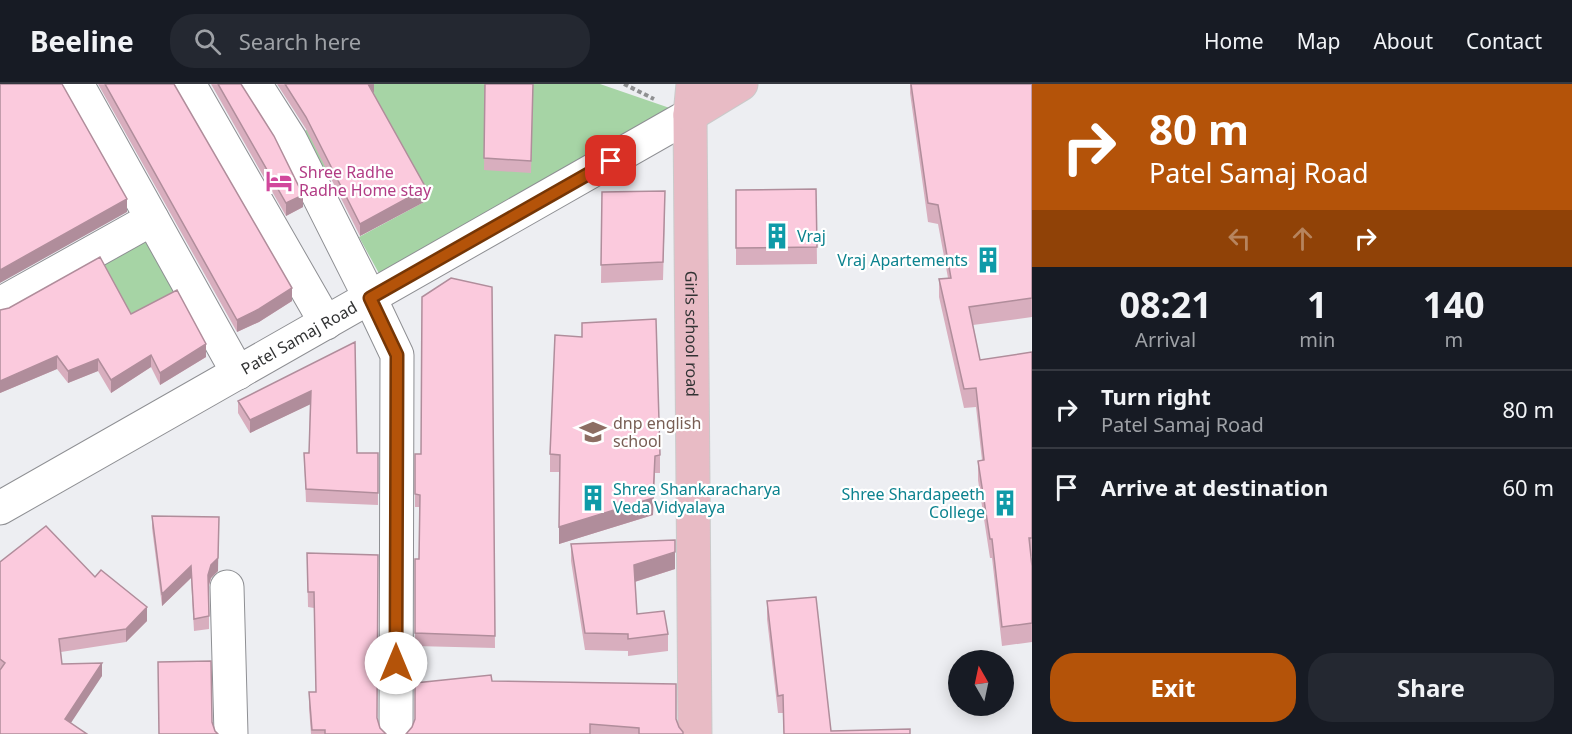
<!DOCTYPE html>
<style>
:root{--surface:#171b24;--page:#242831;--text:#f1f3f6;--muted:#9ea1a6;--line:#363941;--accent:#b45309}
body{margin:0;font-family:"Noto Sans",sans-serif;background:var(--page);color:var(--text);height:100vh;display:flex;flex-direction:column;font-size:22px;white-space:nowrap}
*{box-sizing:border-box;margin:0}
p{font-size:20px;color:var(--muted)}
.icon{flex:none;width:33px;height:33px;fill:none;stroke:currentColor;stroke-width:2;stroke-linecap:round;stroke-linejoin:round}
.map{position:relative;flex:1;overflow:hidden}
.side{display:flex;flex-direction:column;background:var(--surface);width:540px}
.side>*{flex:none}
.guide{background:#b45309;color:#fff;overflow:hidden}
.needle{width:39px;rotate:351deg}
.controls{position:absolute;left:948px;top:566px;display:grid;gap:12px}
.controls a{display:grid;place-items:center;width:66px;height:66px;border-radius:50%;background:var(--surface);box-shadow:0 3px 15px #0003;font-size:30px}
.pin{position:absolute;display:grid;place-items:center;width:51px;height:51px;color:#fff;margin:-26px;border-radius:12px;box-shadow:0 3px 9px #0006}
.me{position:absolute;width:66px;margin:-33px;rotate:0deg;stroke-linejoin:round;filter:drop-shadow(0 0 4px #0008)}
.turn{display:flex;align-items:center;gap:21px;height:126px;padding:0 18px;font-size:27px}
.turn .icon{width:78px;height:78px;stroke-width:2.5}
.turn b{display:block;font-size:42px;line-height:51px}
.lanes{display:flex;align-items:center;height:57px;padding:0 18px;background:#0003;justify-content:center;gap:30px;direction:ltr}
.lanes .off{opacity:.35}
.eta{display:flex;justify-content:space-evenly;align-items:center;height:102px;text-align:center}
.eta b{font-size:36px;font-weight:700;line-height:42px}
.action{display:flex;gap:12px;margin-top:auto;padding:12px 18px}
.action a{flex:1;height:69px;border-radius:24px;background:var(--accent);color:#fff;font-size:24px;font-weight:700;line-height:69px;text-align:center}
.action a+a{background:var(--page);color:var(--text)}
ul{padding:0;list-style:none}
li{display:flex;align-items:center;gap:18px;height:78px;padding:0 18px;border-top:2px solid var(--line)}
li div{flex:1}
li b{display:block;font-size:22px}
li em{font-style:normal}
header{display:flex;align-items:center;gap:36px;box-sizing:border-box;height:84px;padding:0 30px;background:var(--surface);border-bottom:2px solid var(--line)}
header strong{font-size:28px}
nav{display:flex;gap:33px;margin-inline-start:auto;font-size:21px}
.search{width:420px;height:54px;background:var(--page);display:flex;align-items:center;gap:15px;box-sizing:border-box;padding:0 21px;border-radius:24px;color:var(--muted);font-size:22px}
main{display:flex;flex:1;min-height:0}
.map>svg:first-child{display:block}
</style>
<header>
<strong>Beeline</strong>
<div class="search"><svg class="icon" aria-label="search" viewBox="0 0 24 24"><circle cx="10" cy="10" r="6"/><path d="M15 15l6 6"/></svg>Search here</div>
<nav><a>Home</a><a>Map</a><a>About</a><a>Contact</a></nav>
</header>
<main>
<div class="map">
<svg width="1032" height="650" viewBox="0 0 1032 650">
<rect width="100%" height="100%" fill="#edeef2"/>
<path fill="#a6d4a5" d="M368 0H600L690 31 387 204 359 153 426 117 390 52 321 88 301 49 373 10Z
M152 135 192 207 131 242 91 169Z"/>
<g fill="none" stroke-linecap="round" stroke-linejoin="round">
<g stroke="#8e8f93" stroke-width="35">
<g id="minor">
<path d="M77 0 238 289"/>
<path d="M189 0 326 239"/>
<path d="M255 0 290 55 370 214 397 271 396 650"/>
<path d="M0 220 152 135"/>
<path id="s1" d="M0 424 690 31"/>
<path d="M227 503 231 650"/>
</g>
</g>
<g stroke="#cacaca" stroke-width="35">
<g id="major">
<path id="s2" d="M693 0 690 31 695 650"/>
<path d="M690 31 741 0"/>
</g>
</g>
<path stroke="#8f9092" stroke-width="4" stroke-dasharray="4.5 3" stroke-linecap="butt" d="M624 0 654 15"/>
<use href="#minor" stroke="#fff" stroke-width="33"/>
<use href="#major" stroke="#e8bbc5" stroke-width="33"/>
</g>
<path fill="#d8aebe" d="M98 0H174L292 217 259 238 237 248Z
M211 0H241L303 123 286 132Z
M277 0H374L373 10 426 117 360 152 306 45Z
M485 0H533L531 89 484 86Z
M910 0H1032V233L973 241 980 276 1032 268V472L1031 473 1032 482V558L1002 562 992 474H990L978 396V377L982 376 976 323 964 324 939 213V195L948 194 938 140 928 138 910 9Z
M816 105 817 180 736 181V106Z
M602 108 665 125 663 196 601 199Z
M492 203 495 564 415 562V475H419L420 423H415V370H421Z
M0 226 131 230 206 273 160 301 151 283 111 309 98 287 68 299 57 285 0 309Z
M355 258 357 369H378V421L306 418 304 369H309L310 320 250 349 238 329V317Z
M550 370 660 371V389H655L653 431 559 460 560 388H550Z
M152 432 218 487 211 494 209 502V545L194 547 191 494 162 522 152 444Z
M571 460 675 485 635 498 637 530 668 550V567L628 572V567L585 566 571 477Z
M307 469 377 635 380 644 386 650H311L309 624V608H316L314 524 308 523Z
M0 478 147 537 126 558 61 568 62 580 102 592 0 650Z
M767 517 831 647 784 650 783 629H778L767 535Z
M492 597 676 635 679 643 683 650H406Z"/>
<path fill="#b08d9b" d="M368 0H374V9Z
M426 104V117L360 152V140Z
M303 111V123L286 132V119Z
M127 115V128L0 199V186Z
M292 204V217L259 238 237 248V236Z
M206 260V273L160 301V289Z
M151 271V283L111 309V296Z
M57 272V285L0 309V297Z
M98 275V287L68 299V287Z
M311 307V320L250 349V336Z
M655 372 653 431 559 460V443Z
M219 433 218 487 211 494 208 504V491Z
M675 468V485L634 498V481Z
M191 482V494L162 522V510Z
M147 523V537L126 558V545Z
M102 579V592L65 648V635Z"/>
<path fill="#fbcadd" stroke="#b08d9b" stroke-width="1.5" d="M0 0H62L127 115 0 186Z
M105 0H174L292 204 259 225 237 236Z
M218 0H241L274 52 303 111 286 119Z
M285 0H368L426 104 360 140 306 33Z
M485 0H533L531 77 484 74Z
M911 0H1032V214L969 223 980 276 1032 268V454H1029L1032 482V539L1002 543 992 455H990L978 377 984 376 976 304 964 305 939 195 951 194 938 121 928 119Z
M816 105 817 163 736 164V106Z
M665 107 663 178 601 181 602 108Z
M100 173 131 230 177 206 206 260 160 289 151 271 111 296 98 275 68 287 57 272 0 297V226L9 224Z
M451 194 492 203 495 552 415 549V475H419L420 411 415 410V370H421L422 213Z
M656 235 660 371 655 372 653 414 559 443 560 371 550 370 555 251 582 253V239Z
M355 258 357 369H378V409L306 405 304 369H309L311 307 250 336 238 317Z
M152 432 219 433 218 474 211 481 208 491 209 532 194 535 191 482 162 510Z
M46 442 95 493 101 486 147 523 126 545 59 555 62 580 102 579 65 635 87 650H0V586L5 579 0 575V478Z
M675 456V468L634 481 637 530 664 527 668 550 628 555V550L585 549 571 460Z
M307 469 378 471 377 634 380 644 386 650H325V646H312L309 608H316L314 508H308Z
M816 513 831 647 910 645V650H784L783 611 778 612 767 517Z
M211 577 212 638 215 647 218 650H159L158 578Z
M491 591 492 597 676 600V635L679 643 683 648V650H639V644L590 640V650H406L412 643 415 635V599Z"/>
<g fill="none" stroke-linecap="round" stroke-linejoin="round">
<g stroke="#753606" stroke-width="15">
<path id="route" d="M396 579 397 271 370 214 611 77"/>
</g>
<use href="#route" stroke="#b45309" stroke-width="10"/>
</g>
<defs>
<g id="hotel-bare" transform="scale(2.07)"><path d="M-6-4.5h1.5V1H6V5H4.5V3h-9V5H-6ZM-4 0a1.8 1.8 0 1 1 3.6 0ZM.5 0V-2.5h3Q6-2.5 6 0Z" fill="#d1479c" stroke="#fff" stroke-width="2.5" paint-order="stroke"/></g>
<g id="building-bare" transform="scale(2.07)"><path d="M-4-6H4V6H1V3H-1V6H-4ZM-2.5-4.3h1.7v1.8h-1.7ZM.8-4.3h1.7v1.8H.8ZM-2.5-1h1.7V.8h-1.7ZM.8-1h1.7V.8H.8Z" fill="#0f9aa8" stroke="#fff" stroke-width="2.5" paint-order="stroke"/></g>
<g id="school-bare" transform="scale(2.07)"><path d="M0-5L7-2L0 1L-7-2ZM-4 1L0 2.5L4 1V4Q0 6-4 4Z" fill="#8d6e63" stroke="#fff" stroke-width="2.5" paint-order="stroke"/></g>
</defs>
<g fill-rule="evenodd">
<use href="#hotel-bare" x="279" y="97"/>
<use href="#building-bare" x="777" y="152"/>
<use href="#building-bare" x="988" y="176"/>
<use href="#school-bare" x="593" y="348"/>
<use href="#building-bare" x="593" y="414"/>
<use href="#building-bare" x="1005" y="419"/>
</g>
<g text-anchor="middle" dominant-baseline="central" stroke-width="4.5" stroke-linejoin="round" paint-order="stroke">
<g font-size="16" fill="#b23c85" stroke="#fff" text-anchor="start">
<text x="299" y="88">Shree Radhe<tspan x="299" dy="18">Radhe Home stay</tspan></text>
</g>
<g font-size="16" fill="#0d838f" stroke="#fff" text-anchor="start">
<text x="797" y="152">Vraj</text>
<text x="968" y="176" text-anchor="end">Vraj Apartements</text>
<text x="613" y="405">Shree Shankaracharya<tspan x="613" dy="18">Veda Vidyalaya</tspan></text>
<text x="985" y="410" text-anchor="end">Shree Shardapeeth<tspan x="985" dy="18">College</tspan></text>
</g>
<g font-size="16" fill="#323334" stroke="#fff">
<text stroke="none"><textPath href="#s2" startOffset="250">Girls school road</textPath></text>
<text stroke="none"><textPath href="#s1" startOffset="344">Patel Samaj Road</textPath></text>
</g>
<g font-size="16" fill="#785e54" stroke="#fff" text-anchor="start">
<text x="613" y="339">dnp english<tspan x="613" dy="18">school</tspan></text>
</g>
</g>
</svg>
<div class="controls">
<a><svg class="needle" viewBox="-14 -14 28 28"><path d="M0-13l5 13h-10z" fill="#e53935"/><path d="M0 13l5-13h-10z" fill="#9ea1a6"/></svg></a>
</div>
<div class="pin" style="left:611px;top:77px;background:#d93025"><svg class="icon" aria-label="arrive" viewBox="0 0 24 24"><path d="M6 21V4h12l-3 4 3 4H6"/></svg></div>
<svg class="me" style="left:396px;top:579px" viewBox="-20 -20 40 40"><circle r="19" fill="#fff"/><path d="M0-13L10 11 0 6-10 11z" fill="#b45309"/></svg>
</div>
<section class="side">
<div class="guide">
<div class="turn"><svg class="icon" aria-label="right" viewBox="0 0 24 24"><path d="M7 20v-9h11M14 6l5 5-5 5"/></svg><div><b>80 m</b>Patel Samaj Road</div></div>
<div class="lanes"><svg class="icon off" aria-label="left" viewBox="0 0 24 24"><path d="M17 20v-9H6M10 6l-5 5 5 5"/></svg><svg class="icon off" aria-label="ahead" viewBox="0 0 24 24"><path d="M12 20V5M6 11l6-6 6 6"/></svg><svg class="icon" aria-label="right" viewBox="0 0 24 24"><path d="M7 20v-9h11M14 6l5 5-5 5"/></svg></div>
</div>
<div class="eta">
<div><b>08:21</b><p>Arrival</p></div>
<div><b>1</b><p>min</p></div>
<div><b>140</b><p>m</p></div>
</div>
<ul>
<li><svg class="icon" aria-label="right" viewBox="0 0 24 24"><path d="M7 20v-9h11M14 6l5 5-5 5"/></svg><div><b>Turn right</b><p>Patel Samaj Road</p></div><em>80 m</em></li>
<li><svg class="icon" aria-label="arrive" viewBox="0 0 24 24"><path d="M6 21V4h12l-3 4 3 4H6"/></svg><div><b>Arrive at destination</b></div><em>60 m</em></li>
</ul>
<div class="action"><a>Exit</a><a>Share</a></div>
</section>
</main>
